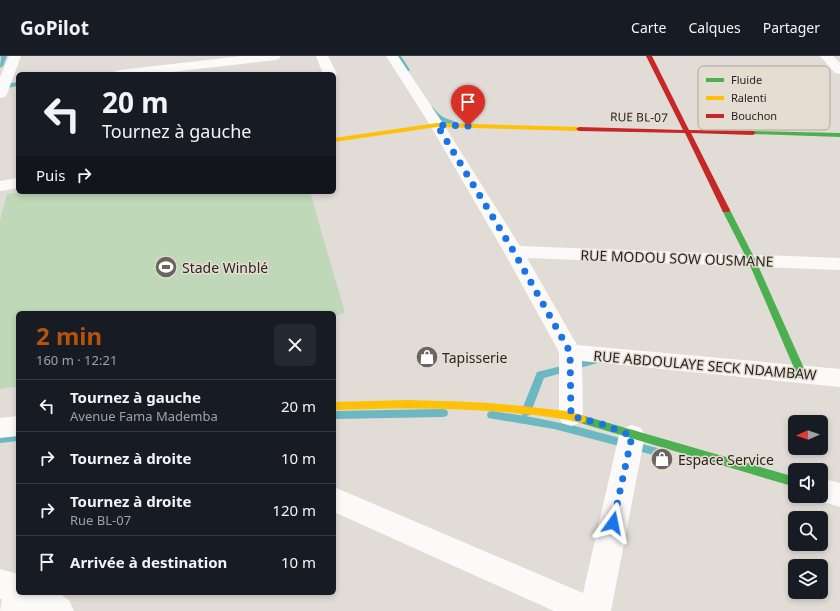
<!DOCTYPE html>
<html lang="fr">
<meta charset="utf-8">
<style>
:root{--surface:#171b24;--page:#242831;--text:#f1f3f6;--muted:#9ea1a6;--line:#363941;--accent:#b45309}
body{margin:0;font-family:"Noto Sans",sans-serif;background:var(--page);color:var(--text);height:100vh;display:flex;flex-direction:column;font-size:15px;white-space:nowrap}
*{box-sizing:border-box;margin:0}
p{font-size:13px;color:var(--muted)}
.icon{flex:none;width:22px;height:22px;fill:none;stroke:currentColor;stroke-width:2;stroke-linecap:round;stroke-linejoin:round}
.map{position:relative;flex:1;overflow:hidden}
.side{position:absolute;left:16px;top:255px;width:320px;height:284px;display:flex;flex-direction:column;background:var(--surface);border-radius:6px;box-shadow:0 2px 6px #0003}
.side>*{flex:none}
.banner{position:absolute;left:16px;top:16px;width:320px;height:122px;border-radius:6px;box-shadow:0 2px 6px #0003;background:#171b24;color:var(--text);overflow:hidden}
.needle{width:26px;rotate:268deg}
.controls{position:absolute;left:788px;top:359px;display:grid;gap:8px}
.controls a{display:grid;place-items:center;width:40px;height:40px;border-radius:6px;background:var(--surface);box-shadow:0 2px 6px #0003;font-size:20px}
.pin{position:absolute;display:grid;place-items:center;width:34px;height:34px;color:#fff;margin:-41px -17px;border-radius:50% 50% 50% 0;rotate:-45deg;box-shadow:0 0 4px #0007}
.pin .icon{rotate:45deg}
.me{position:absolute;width:44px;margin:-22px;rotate:12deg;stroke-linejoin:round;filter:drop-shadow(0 0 3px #0008)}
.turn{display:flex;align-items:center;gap:14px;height:84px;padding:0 20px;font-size:18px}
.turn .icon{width:52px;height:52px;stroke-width:2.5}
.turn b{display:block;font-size:28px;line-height:34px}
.then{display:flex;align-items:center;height:38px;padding:0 20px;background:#0003;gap:8px;font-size:15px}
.round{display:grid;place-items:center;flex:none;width:42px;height:42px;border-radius:6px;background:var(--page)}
.overview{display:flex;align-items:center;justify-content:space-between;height:68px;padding:0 20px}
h1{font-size:24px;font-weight:700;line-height:30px;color:var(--accent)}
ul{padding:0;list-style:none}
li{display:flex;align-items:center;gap:12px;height:52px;padding:0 20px;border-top:1px solid var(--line)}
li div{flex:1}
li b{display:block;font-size:15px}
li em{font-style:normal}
header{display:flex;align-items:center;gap:24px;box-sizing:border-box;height:56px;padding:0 20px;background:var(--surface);border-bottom:1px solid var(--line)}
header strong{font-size:19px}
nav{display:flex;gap:22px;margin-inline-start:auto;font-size:14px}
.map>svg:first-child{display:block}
</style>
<header>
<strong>GoPilot</strong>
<nav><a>Carte</a><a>Calques</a><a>Partager</a></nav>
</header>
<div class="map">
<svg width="840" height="555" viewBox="0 0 840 555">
<rect width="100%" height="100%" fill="#e2dcd7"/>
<path fill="#bfd8b8" d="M22 136H310L345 257 334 260V257H18V330L0 333V164L7 138Z"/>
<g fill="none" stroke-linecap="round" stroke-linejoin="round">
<path fill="#6cb7c2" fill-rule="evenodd" d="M1 0H7L3 10 0 12Z
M395 0H401L410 14 409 15H405Z
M124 14 126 15V17L105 18Z
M18 26V30L0 33V29Z
M429 51H433C443 65 448 61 459 68L456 70C443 68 435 62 428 52Z
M602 300 605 301 607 303 605 305 544 322 531 356 530 359 526 360 575 370 657 392 661 393 662 396 661 399 657 400 554 373 488 362 487 359 488 356 492 355 526 360 522 359 521 356 537 316Z
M443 353 447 354 448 357 447 360 443 361 334 363V355Z
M18 377V385L0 387V379Z"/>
<path fill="#fbfaf9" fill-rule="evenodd" d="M9 0H21L7 38 5 41 0 42V21Z
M242 0H281L279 3 275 4 154 18H113L115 15 120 14Z
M316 0H328L337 18 335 21 334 18H323Z
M386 0H398L444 69 520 190 840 202V214L527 202 577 289 840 313V331L582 305 583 360 580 367 571 370 562 367 559 360V296L504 196 430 69Z
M820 0H833L840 7V18L835 17Z
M18 122V132L0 135V125Z
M18 360V380L0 382V362Z
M632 369 641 372 645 379 611 555H554L334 456V431L583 537 619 379 623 372Z
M821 422 840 427V451L811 442 810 440H821Z
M0 513 18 518V537H58L69 544 74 555H0L2 543H0Z"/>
<path fill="#4caf50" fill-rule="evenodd" d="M753 75 840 77V81L751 78 750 77Z
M723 152H729L730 154 756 205 807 319 805 322H799L797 319 748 205 722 154Z
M581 359 795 421V431L577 366 576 363 577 360Z"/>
<path fill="#ffc107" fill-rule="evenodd" d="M437 67 579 71 582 73 579 75 437 71 334 86V82Z
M408 344C449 345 489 346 530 351 549 353 567 354 585 360L586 363 585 366 581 367C562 362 543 360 524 358 461 351 397 352 334 354V346Z"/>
<path fill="#c62828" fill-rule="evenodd" d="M646 0H652L689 74 753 75 756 77 753 79 691 77 730 154 729 156H723L722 154 685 77 579 75 576 73 579 71 683 74Z"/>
</g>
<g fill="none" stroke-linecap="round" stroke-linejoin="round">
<path stroke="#1a73e8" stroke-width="7" stroke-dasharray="0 12.6" d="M468 70 437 69 514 196 570 296 571 360 602 368 632 380 613 467"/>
</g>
<defs>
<g id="stadium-disc" transform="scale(1.15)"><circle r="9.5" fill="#696561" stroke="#e6ddd2"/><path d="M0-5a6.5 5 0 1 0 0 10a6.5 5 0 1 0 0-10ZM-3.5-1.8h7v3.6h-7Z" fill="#fff"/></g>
<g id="shop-disc" transform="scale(1.15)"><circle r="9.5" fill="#696561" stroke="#e6ddd2"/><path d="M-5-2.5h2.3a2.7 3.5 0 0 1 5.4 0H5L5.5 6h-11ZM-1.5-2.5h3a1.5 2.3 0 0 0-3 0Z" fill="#fff"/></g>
</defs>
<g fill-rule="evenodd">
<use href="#stadium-disc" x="166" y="211"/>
<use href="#shop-disc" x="427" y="301"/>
<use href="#shop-disc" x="662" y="403"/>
</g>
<g text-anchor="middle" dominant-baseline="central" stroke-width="3" stroke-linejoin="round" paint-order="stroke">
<g font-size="12" fill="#282521" stroke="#e6ddd2">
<text transform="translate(639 61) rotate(1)">RUE BL-07</text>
</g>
<g font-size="14" fill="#282521" stroke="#e6ddd2">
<text transform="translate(677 202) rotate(2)">RUE MODOU SOW OUSMANE</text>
<text transform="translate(705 309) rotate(5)">RUE ABDOULAYE SECK NDAMBAW</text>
</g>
<g font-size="14" fill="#282521" stroke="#e6ddd2" text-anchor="start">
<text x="182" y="211">Stade Winblé</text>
<text x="442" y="301">Tapisserie</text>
<text x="678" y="403">Espace Service</text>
</g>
</g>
<rect x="698" y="10" width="132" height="64" rx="6" fill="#e6ddd2" stroke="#ada69d" stroke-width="1"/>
<rect x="706" y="22" width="18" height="4" fill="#4caf50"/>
<rect x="706" y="40" width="18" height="4" fill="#ffc107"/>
<rect x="706" y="58" width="18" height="4" fill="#c62828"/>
<g font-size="11" fill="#282521">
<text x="731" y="28">Fluide</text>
<text x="731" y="46">Ralenti</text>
<text x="731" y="64">Bouchon</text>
</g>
</svg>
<div class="controls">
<a><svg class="needle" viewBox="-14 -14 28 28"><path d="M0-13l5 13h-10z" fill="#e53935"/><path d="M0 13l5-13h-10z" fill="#9ea1a6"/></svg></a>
<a><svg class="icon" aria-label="sound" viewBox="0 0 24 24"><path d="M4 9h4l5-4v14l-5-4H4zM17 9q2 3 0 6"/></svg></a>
<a><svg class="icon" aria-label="search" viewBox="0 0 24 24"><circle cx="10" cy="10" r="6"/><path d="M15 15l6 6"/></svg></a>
<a><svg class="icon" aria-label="layers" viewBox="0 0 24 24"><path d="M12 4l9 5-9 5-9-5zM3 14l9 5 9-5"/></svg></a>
</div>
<div class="pin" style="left:468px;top:70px;background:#d93025"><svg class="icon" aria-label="arrive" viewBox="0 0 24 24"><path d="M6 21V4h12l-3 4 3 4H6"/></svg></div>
<svg class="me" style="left:613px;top:467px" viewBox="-20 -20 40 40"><path d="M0-17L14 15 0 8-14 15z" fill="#1a73e8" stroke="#fff" stroke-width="4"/></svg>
<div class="banner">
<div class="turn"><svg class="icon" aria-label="left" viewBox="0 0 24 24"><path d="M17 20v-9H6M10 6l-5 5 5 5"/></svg><div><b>20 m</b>Tournez à gauche</div></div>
<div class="then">Puis<svg class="icon" aria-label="right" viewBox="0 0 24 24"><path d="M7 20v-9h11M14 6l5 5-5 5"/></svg></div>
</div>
<section class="side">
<div class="overview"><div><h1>2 min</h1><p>160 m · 12:21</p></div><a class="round"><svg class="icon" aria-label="close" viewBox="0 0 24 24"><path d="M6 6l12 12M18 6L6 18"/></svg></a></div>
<ul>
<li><svg class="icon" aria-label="left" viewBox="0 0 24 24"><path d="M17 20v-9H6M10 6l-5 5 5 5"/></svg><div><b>Tournez à gauche</b><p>Avenue Fama Mademba</p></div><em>20 m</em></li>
<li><svg class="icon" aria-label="right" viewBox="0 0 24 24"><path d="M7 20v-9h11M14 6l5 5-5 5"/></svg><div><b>Tournez à droite</b></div><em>10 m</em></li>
<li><svg class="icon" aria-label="right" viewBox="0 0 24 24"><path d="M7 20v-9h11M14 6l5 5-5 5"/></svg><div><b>Tournez à droite</b><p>Rue BL-07</p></div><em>120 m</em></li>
<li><svg class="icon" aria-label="arrive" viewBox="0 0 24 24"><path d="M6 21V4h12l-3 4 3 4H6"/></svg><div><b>Arrivée à destination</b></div><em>10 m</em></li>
</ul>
</section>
</div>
